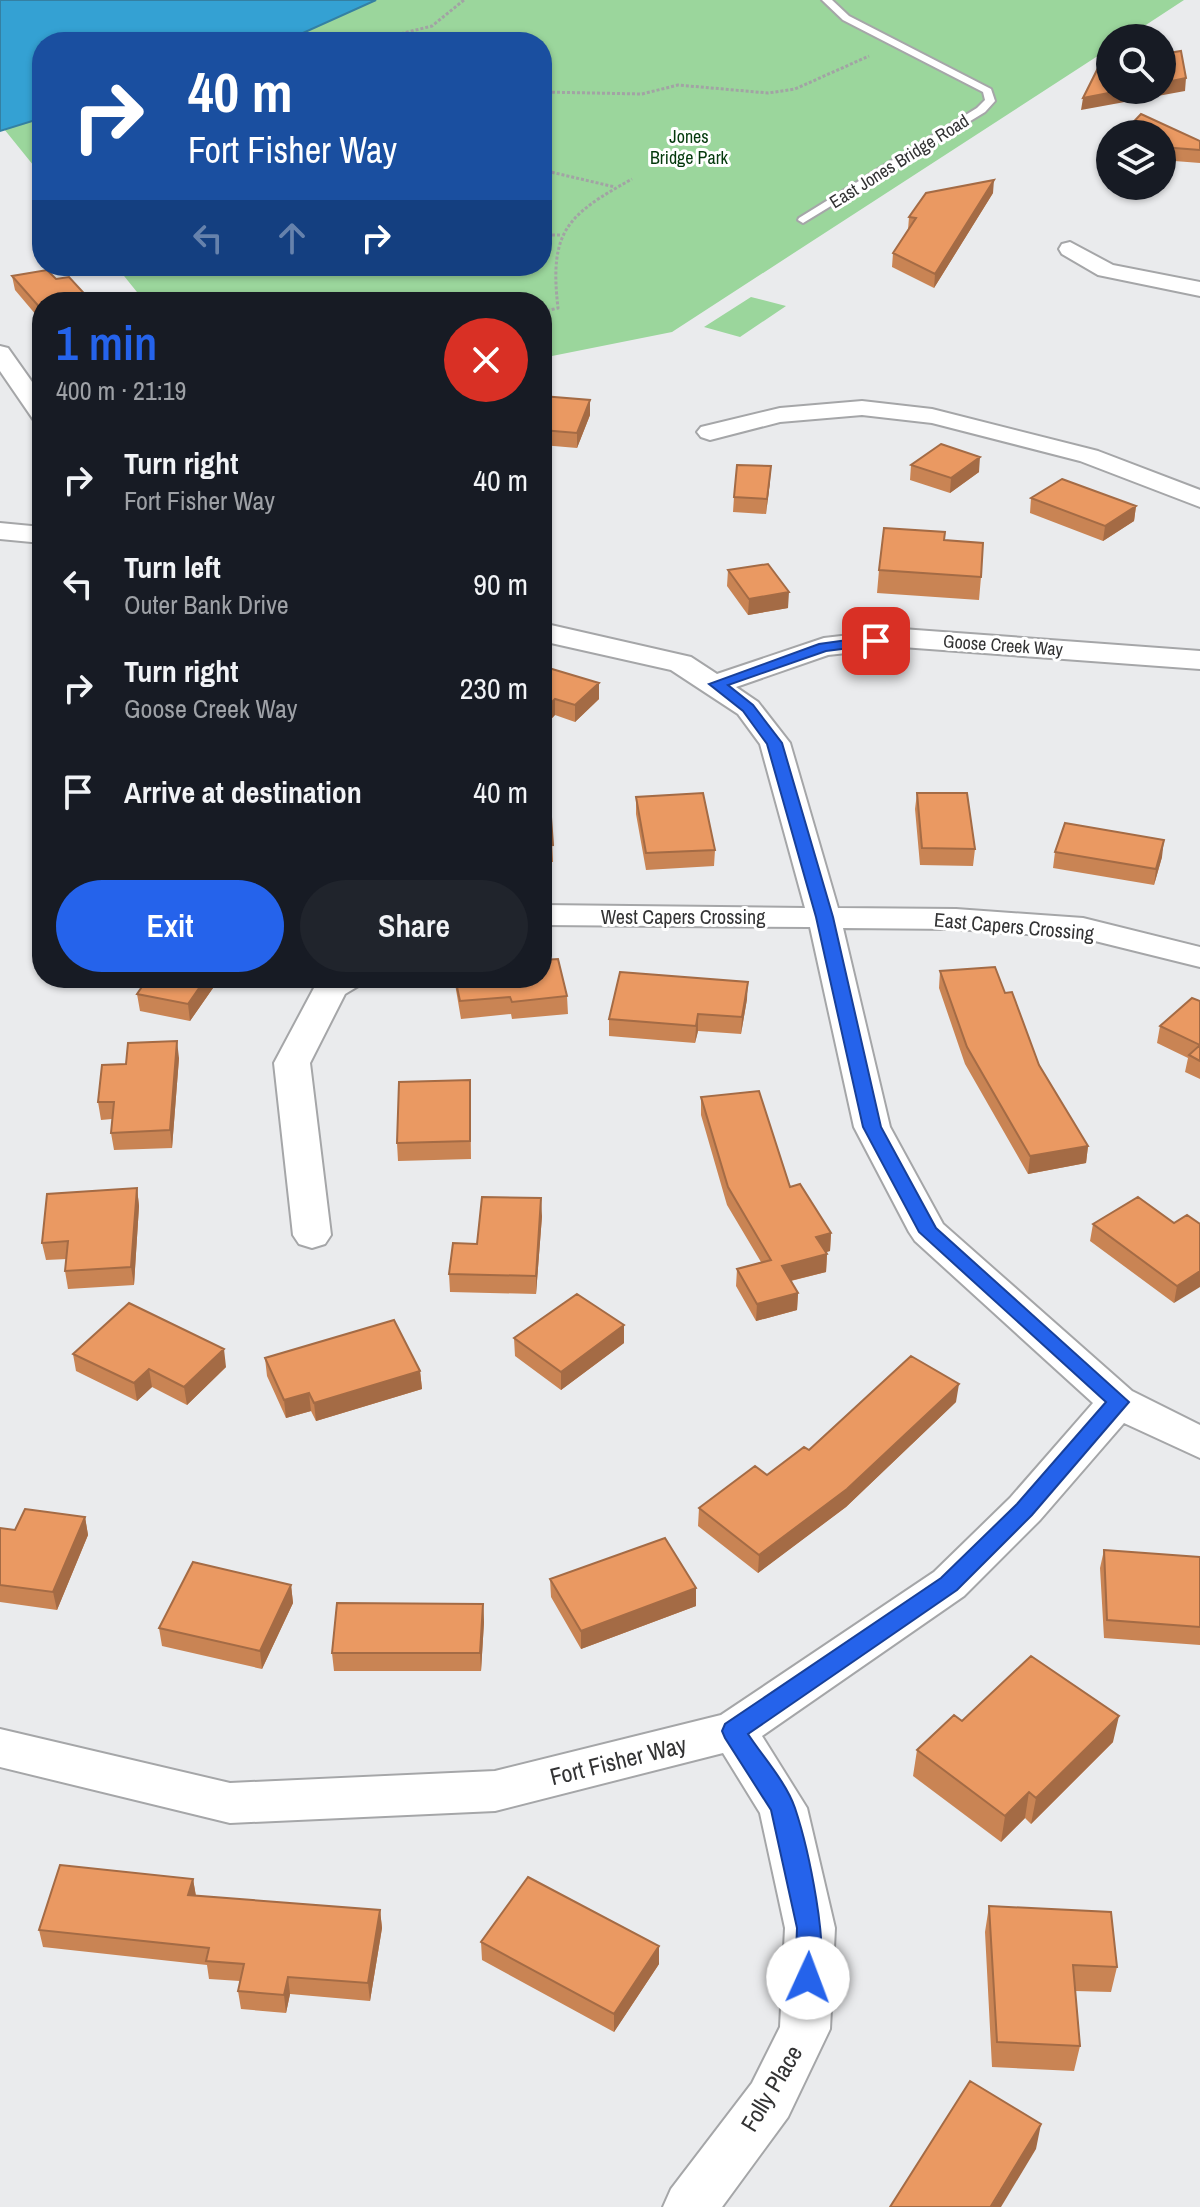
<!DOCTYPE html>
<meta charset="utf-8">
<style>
:root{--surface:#171b24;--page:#20242c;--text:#f1f3f6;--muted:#9ea1a6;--accent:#2563eb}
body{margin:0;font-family:"Archivo Narrow",sans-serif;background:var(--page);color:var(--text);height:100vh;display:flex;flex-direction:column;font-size:30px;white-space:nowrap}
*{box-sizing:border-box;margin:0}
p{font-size:26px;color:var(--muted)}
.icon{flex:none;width:44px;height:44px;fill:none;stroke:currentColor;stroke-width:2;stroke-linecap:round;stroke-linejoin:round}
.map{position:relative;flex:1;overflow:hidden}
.sheet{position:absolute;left:32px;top:292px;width:520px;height:696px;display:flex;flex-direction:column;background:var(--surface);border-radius:32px;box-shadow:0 2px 6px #0004}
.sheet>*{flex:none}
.hud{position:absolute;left:32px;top:32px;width:520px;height:244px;border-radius:32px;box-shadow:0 2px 6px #0004;background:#1a4fa0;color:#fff;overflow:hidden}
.buttons{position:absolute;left:1096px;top:24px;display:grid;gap:16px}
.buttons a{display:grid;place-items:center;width:80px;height:80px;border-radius:50%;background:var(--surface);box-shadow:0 2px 6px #0004;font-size:40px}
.pin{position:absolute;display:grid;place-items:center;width:68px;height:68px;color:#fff;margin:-34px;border-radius:16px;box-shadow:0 4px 12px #0006}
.me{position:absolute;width:88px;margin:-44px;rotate:2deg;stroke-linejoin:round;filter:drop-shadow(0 0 6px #0008)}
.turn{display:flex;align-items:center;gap:28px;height:168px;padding:0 24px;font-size:36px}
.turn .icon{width:104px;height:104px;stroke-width:2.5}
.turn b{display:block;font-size:56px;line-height:68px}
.lanes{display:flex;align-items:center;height:76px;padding:0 24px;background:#0003;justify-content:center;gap:40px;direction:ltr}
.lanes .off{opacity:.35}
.round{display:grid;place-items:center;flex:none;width:84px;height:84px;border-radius:42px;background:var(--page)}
.head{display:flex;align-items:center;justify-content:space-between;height:136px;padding:0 24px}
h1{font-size:48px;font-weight:600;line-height:60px;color:var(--accent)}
.action{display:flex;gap:16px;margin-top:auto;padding:16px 24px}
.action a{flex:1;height:92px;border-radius:48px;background:var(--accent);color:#fff;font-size:32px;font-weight:600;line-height:92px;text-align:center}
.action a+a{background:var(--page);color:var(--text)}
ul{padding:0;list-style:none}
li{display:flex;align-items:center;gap:24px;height:104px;padding:0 24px}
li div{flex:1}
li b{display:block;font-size:30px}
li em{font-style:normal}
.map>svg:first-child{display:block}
</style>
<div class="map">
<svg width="1200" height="2207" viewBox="0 0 1200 2207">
<rect width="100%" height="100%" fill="#eaebed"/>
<path fill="#9bd69c" d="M376 0H1184L1126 38H1110V48L672 332 542 358V302H145L116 266H542V42H283Z
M42 118V176L4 129Z
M751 297 786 306 740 337 704 327Z"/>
<path fill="#34a1d3" stroke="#3480a3" stroke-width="2" d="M0 0H376L283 42H42V118L0 131Z"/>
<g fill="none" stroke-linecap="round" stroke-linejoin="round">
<g stroke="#a5a6a8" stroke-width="4">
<path id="service" d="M822 0H832L849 16 991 89 995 101 985 112 803 223 798 220 799 218 977 108 985 100 983 92 843 20Z"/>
</g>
<g stroke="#a5a6a8" stroke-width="4">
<path id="minor" d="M1070 242 1113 265 1200 282V296L1098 275 1062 254 1059 249 1062 244Z
M0 346 8 348 42 396V421L33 419 0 371Z
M862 401 932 409 1098 451 1200 490V507L1080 461 932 423 862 415 780 422 710 440 701 437 697 432 701 427 780 408Z
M0 523 42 527V543L0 539Z
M542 623 691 657 717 674 824 638 902 629 1200 651V669L902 647 828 655 736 687 758 702 790 743 838 908 956 909 1083 918 1200 947V967L1083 938 956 929 843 928 890 1127 943 1224 1132 1391 1200 1425V1458L1124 1423 1040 1520 964 1596 762 1736 807 1808 835 1928 830 2029 788 2117 722 2207H663L671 2189 752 2083 780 2027 785 1928 760 1813 723 1753 495 1811 230 1823 0 1767V1729L230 1783 495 1771 721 1715 934 1572 1010 1498 1093 1403 915 1241 909 1232 854 1127 810 927 542 925V905L805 908 760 744 738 714 671 670 542 641Z
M323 978H365L360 985 345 994 310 1063 331 1235 325 1244 312 1248 299 1244 293 1235 274 1063 314 988Z"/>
</g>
<path stroke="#a2a3a4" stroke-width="3" stroke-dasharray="3 2" stroke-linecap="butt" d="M367 42 432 26 464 0
M542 92 642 94 678 85 768 93 795 89 869 56
M542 170 615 187
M542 235H560
M542 312 558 308C549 231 567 215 632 179"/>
<use href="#service" fill="#fff" fill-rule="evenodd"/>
<use href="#minor" fill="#fff" fill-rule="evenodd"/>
</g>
<path fill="#c98454" d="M1162 134 1200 141V163L1162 160Z
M993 193 934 288 892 267 893 253 908 230 909 217Z
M12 276 56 279 42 302V322L15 290Z
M542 396 590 400V415L577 448 542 445Z
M911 465 979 472 950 493 910 480Z
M770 481 766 514 733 512 734 497Z
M1031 498 1136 506 1134 521 1103 541 1030 513Z
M944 540 981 577 979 600 877 593 879 570Z
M728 570 788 608 748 615 727 586Z
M542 666 599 699 575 722 555 715 549 721 542 719Z
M917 793 975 849 973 866 920 865 915 809Z
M636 797 715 850 714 866 646 870 636 814Z
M542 817H551L553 862H542Z
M1055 852 1162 857 1154 885 1053 868Z
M940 971 1005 993 1039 1065 1088 1146 1086 1163 1028 1174 965 1064 939 988Z
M148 978H220L190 1021 140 1011 137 994Z
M454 978H542L567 996 568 1014 512 1019 511 1014 461 1019Z
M747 999 741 1034 698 1031 695 1043 609 1036V1019Z
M1200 1001V1079L1185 1072 1188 1058 1157 1043 1160 1026Z
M179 1058 172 1148 114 1150 111 1133 112 1119 101 1120 98 1102 126 1064Z
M470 1080 471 1159 398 1161 397 1143Z
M701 1097 790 1187 831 1233 830 1251 826 1252 827 1254 826 1272 791 1281 798 1293 797 1310 756 1321 736 1286 737 1269 761 1262 727 1205 701 1115Z
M137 1188 139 1206 134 1285 68 1289 65 1271 67 1259 46 1260 42 1243Z
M542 1216 536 1294 450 1292 449 1274Z
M1174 1223 1200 1224 1174 1303 1090 1241 1093 1224Z
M514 1338 624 1343 561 1390 515 1356Z
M73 1354 226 1367 187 1405 152 1387 137 1401 76 1371Z
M265 1358 420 1371 422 1389 316 1421 311 1411 286 1418 267 1376Z
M956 1402 846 1507 758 1573 698 1526 699 1508 767 1475 809 1450Z
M85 1517 88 1535 57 1610 0 1602V1528L15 1530Z
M1104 1550 1200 1557V1645L1104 1638 1100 1568Z
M550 1579 696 1606 581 1649 551 1597Z
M291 1585 293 1603 262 1669 162 1646 159 1628Z
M483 1604 484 1622 481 1671H334L332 1653Z
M962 1721 1113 1742 1031 1824 1025 1818 1001 1842 913 1776 917 1750Z
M193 1879 196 1896 380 1910 382 1928 370 2001 290 1994 286 2013 241 2009 238 1991 240 1981 209 1979 207 1965 43 1947 39 1930Z
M989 1906 1117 1967 1111 1992 1075 1991 1080 2046 1074 2071 992 2067 985 1932Z
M481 1942 659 1964 614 2032 482 1960Z"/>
<path fill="#a46b45" d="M1186 78 1185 91 1081 110 1083 98 1124 90H1162V83Z
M994 180 993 193 934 288 935 274Z
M590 400V415L577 448V433Z
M980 457 979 472 950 493 951 478Z
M771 466 770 481 766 514 767 499Z
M1136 506 1134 521 1103 541 1105 526Z
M789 592 788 608 748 615 749 599Z
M599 683V699L575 722V705Z
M555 699V715L549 721V705Z
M1164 840 1162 857 1154 885 1156 869Z
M206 978H220L190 1021 188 1004Z
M748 982 747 999 741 1034 742 1017Z
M698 1014V1031L695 1043 696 1026Z
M177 1041 179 1058 172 1148 170 1130Z
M1088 1146 1086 1163 1028 1174 1030 1156Z
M137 1188 139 1206 134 1285 131 1267Z
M541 1198 542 1216 536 1294V1276Z
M831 1233 830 1251 815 1255 816 1237Z
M827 1254 826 1272 781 1283 782 1266Z
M1200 1271V1287L1174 1303 1177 1286Z
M798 1293 797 1310 756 1321 757 1304Z
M624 1325V1343L561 1390V1372Z
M224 1349 226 1367 187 1405 184 1387Z
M149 1369 152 1387 137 1401 134 1383Z
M420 1371 422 1389 316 1421 314 1403Z
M959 1384 956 1402 846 1507 758 1573 759 1555Z
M309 1393 311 1411 286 1418 284 1400Z
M85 1517 88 1535 57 1610 53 1592Z
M291 1585 293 1603 262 1669 260 1651Z
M696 1588V1606L581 1649V1631Z
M483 1604 484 1622 481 1671 480 1653Z
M1119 1716 1113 1742 1031 1824 1036 1798Z
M1029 1792 1025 1818 1001 1842 1005 1816Z
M193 1879 196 1897 188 1895Z
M380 1910 382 1928 370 2001 368 1983Z
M659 1946V1964L614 2032V2014Z
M288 1977 290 1994 286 2013 284 1995Z
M1041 2124 1036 2149 1001 2207H991Z"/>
<path fill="#ea9962" stroke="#a46b45" stroke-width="2" d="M1181 51 1186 78 1162 83V54Z
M1110 64V90H1124L1083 98 1099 66Z
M1141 114 1200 141V150L1162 147V134H1122Z
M994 180 935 274 893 253 916 218 909 217 926 193Z
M47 270 56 279 69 277 92 302H42V310L12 276Z
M542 396 590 400 577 433 542 430Z
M941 444 980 457 951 478 911 465Z
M737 465 771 466 767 499 734 497Z
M1062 479 1136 506 1105 526 1031 498Z
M884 528 945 532 944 540 983 543 981 577 879 570Z
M768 564 789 592 749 599 728 570Z
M542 666 599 683 575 705 555 699 549 705 542 703Z
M703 793 715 850 646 853 636 797Z
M917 793H967L975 849 922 848Z
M542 817H551L553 845 542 846Z
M1065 823 1164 840 1156 869 1055 852Z
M558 959 567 996 512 1002 510 997 460 1001 455 978H542V960Z
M995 967 1005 993 1012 992 1039 1065 1088 1146 1030 1156 967 1047 940 971Z
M620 972 748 982 742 1017 698 1014 696 1026 609 1019Z
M148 978H206L188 1004 137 994Z
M1192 998 1200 1001V1045L1160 1026Z
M177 1041 170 1130 111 1133 114 1102H98L102 1065 126 1064 128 1043Z
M1200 1045V1061L1189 1055Z
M470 1080V1141L397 1143 399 1082Z
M759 1091 790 1187 800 1184 831 1233 816 1237 827 1254 782 1266 798 1293 757 1304 737 1269 771 1260 728 1187 701 1097Z
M137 1188 131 1267 65 1271 68 1241 42 1243 47 1194Z
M482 1197 541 1198 536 1276 449 1274 453 1243 477 1244Z
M1138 1197 1174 1223 1187 1215 1200 1224V1271L1177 1286 1093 1224Z
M577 1294 624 1325 561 1372 514 1338Z
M129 1303 224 1349 184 1387 149 1369 134 1383 73 1354Z
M394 1320 420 1371 314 1403 309 1393 284 1400 265 1358Z
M911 1356 959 1384 847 1489 759 1555 699 1508 755 1466 767 1475 804 1447 809 1450Z
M25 1509 85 1517 53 1592 0 1585V1528L15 1530Z
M665 1538 696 1588 581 1631 550 1579Z
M1104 1550 1200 1557V1627L1107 1620Z
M193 1562 291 1585 260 1651 159 1628Z
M337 1603 483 1604 480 1653H332Z
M1031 1656 1119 1716 1036 1798 1029 1792 1005 1816 917 1750 954 1715 962 1721Z
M60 1865 193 1879 188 1895 380 1910 368 1983 288 1977 284 1995 238 1991 244 1964 206 1961 209 1948 39 1930Z
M528 1877 659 1946 614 2014 481 1942Z
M989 1906 1111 1912 1117 1967 1073 1965 1080 2046 997 2042Z
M970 2081 1041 2124 991 2206 993 2207H890Z"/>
<path fill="#2563eb" stroke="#184099" stroke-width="2" d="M876 636 881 638V644L826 651 728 685 753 705 782 743 833 917 881 1127 936 1228 1129 1402 1032 1515 957 1590 748 1734C763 1757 786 1782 795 1808 807 1844 832 1953 817 1986L808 1990 799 1986 795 1978 797 1928 771 1810 725 1738 722 1731 725 1724 941 1578 1017 1504 1106 1402 919 1232 863 1127 816 917 767 744 743 711 709 684 819 644Z"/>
<g text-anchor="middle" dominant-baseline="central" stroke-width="6" stroke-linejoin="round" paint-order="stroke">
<g font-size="18" fill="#04390c" stroke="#fff">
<text x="689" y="136">Jones<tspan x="689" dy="21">Bridge Park</tspan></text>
</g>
<g font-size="18" fill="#333334" stroke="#fff">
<text transform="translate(899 161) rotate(-32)">East Jones Bridge Road</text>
<text transform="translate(1003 645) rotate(4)">Goose Creek Way</text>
</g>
<g font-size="20" fill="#333334" stroke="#fff">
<text x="683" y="916">West Capers Crossing</text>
<text transform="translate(1014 926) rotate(5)">East Capers Crossing</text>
</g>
<g font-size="24" fill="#333334" stroke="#fff">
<text transform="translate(618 1760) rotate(-14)">Fort Fisher Way</text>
<text transform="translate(771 2088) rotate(-59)">Folly Place</text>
</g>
</g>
</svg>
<div class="buttons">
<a><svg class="icon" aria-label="search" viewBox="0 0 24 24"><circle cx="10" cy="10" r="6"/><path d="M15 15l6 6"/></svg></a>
<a><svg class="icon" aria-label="layers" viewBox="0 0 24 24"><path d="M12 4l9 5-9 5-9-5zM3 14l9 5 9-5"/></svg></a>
</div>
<div class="pin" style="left:876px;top:641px;background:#d93025"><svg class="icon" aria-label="arrive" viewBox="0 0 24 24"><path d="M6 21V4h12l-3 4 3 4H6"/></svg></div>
<svg class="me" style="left:808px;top:1978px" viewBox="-20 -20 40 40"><circle r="19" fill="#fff"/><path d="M0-13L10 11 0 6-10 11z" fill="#2563eb"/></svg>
<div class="hud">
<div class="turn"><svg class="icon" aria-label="right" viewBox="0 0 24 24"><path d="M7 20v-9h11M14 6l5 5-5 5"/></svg><div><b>40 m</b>Fort Fisher Way</div></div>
<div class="lanes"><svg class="icon off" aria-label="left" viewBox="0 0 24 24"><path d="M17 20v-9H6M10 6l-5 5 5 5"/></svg><svg class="icon off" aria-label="ahead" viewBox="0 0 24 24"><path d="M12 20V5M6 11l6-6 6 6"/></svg><svg class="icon" aria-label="right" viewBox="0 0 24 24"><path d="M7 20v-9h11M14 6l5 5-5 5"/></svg></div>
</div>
<section class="sheet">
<div class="head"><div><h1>1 min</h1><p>400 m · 21:19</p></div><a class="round" style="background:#d93025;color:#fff"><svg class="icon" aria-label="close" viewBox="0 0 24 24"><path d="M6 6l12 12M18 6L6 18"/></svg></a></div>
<ul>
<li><svg class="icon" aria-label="right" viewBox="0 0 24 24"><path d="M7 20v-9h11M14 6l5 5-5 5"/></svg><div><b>Turn right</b><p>Fort Fisher Way</p></div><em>40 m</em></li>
<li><svg class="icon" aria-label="left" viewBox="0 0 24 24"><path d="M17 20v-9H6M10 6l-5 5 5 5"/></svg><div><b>Turn left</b><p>Outer Bank Drive</p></div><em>90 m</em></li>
<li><svg class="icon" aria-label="right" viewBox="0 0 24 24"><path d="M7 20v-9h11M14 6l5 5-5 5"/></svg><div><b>Turn right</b><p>Goose Creek Way</p></div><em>230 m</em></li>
<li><svg class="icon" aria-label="arrive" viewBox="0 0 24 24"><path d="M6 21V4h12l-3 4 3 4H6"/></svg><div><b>Arrive at destination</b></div><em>40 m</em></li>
</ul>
<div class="action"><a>Exit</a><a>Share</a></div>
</section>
</div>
